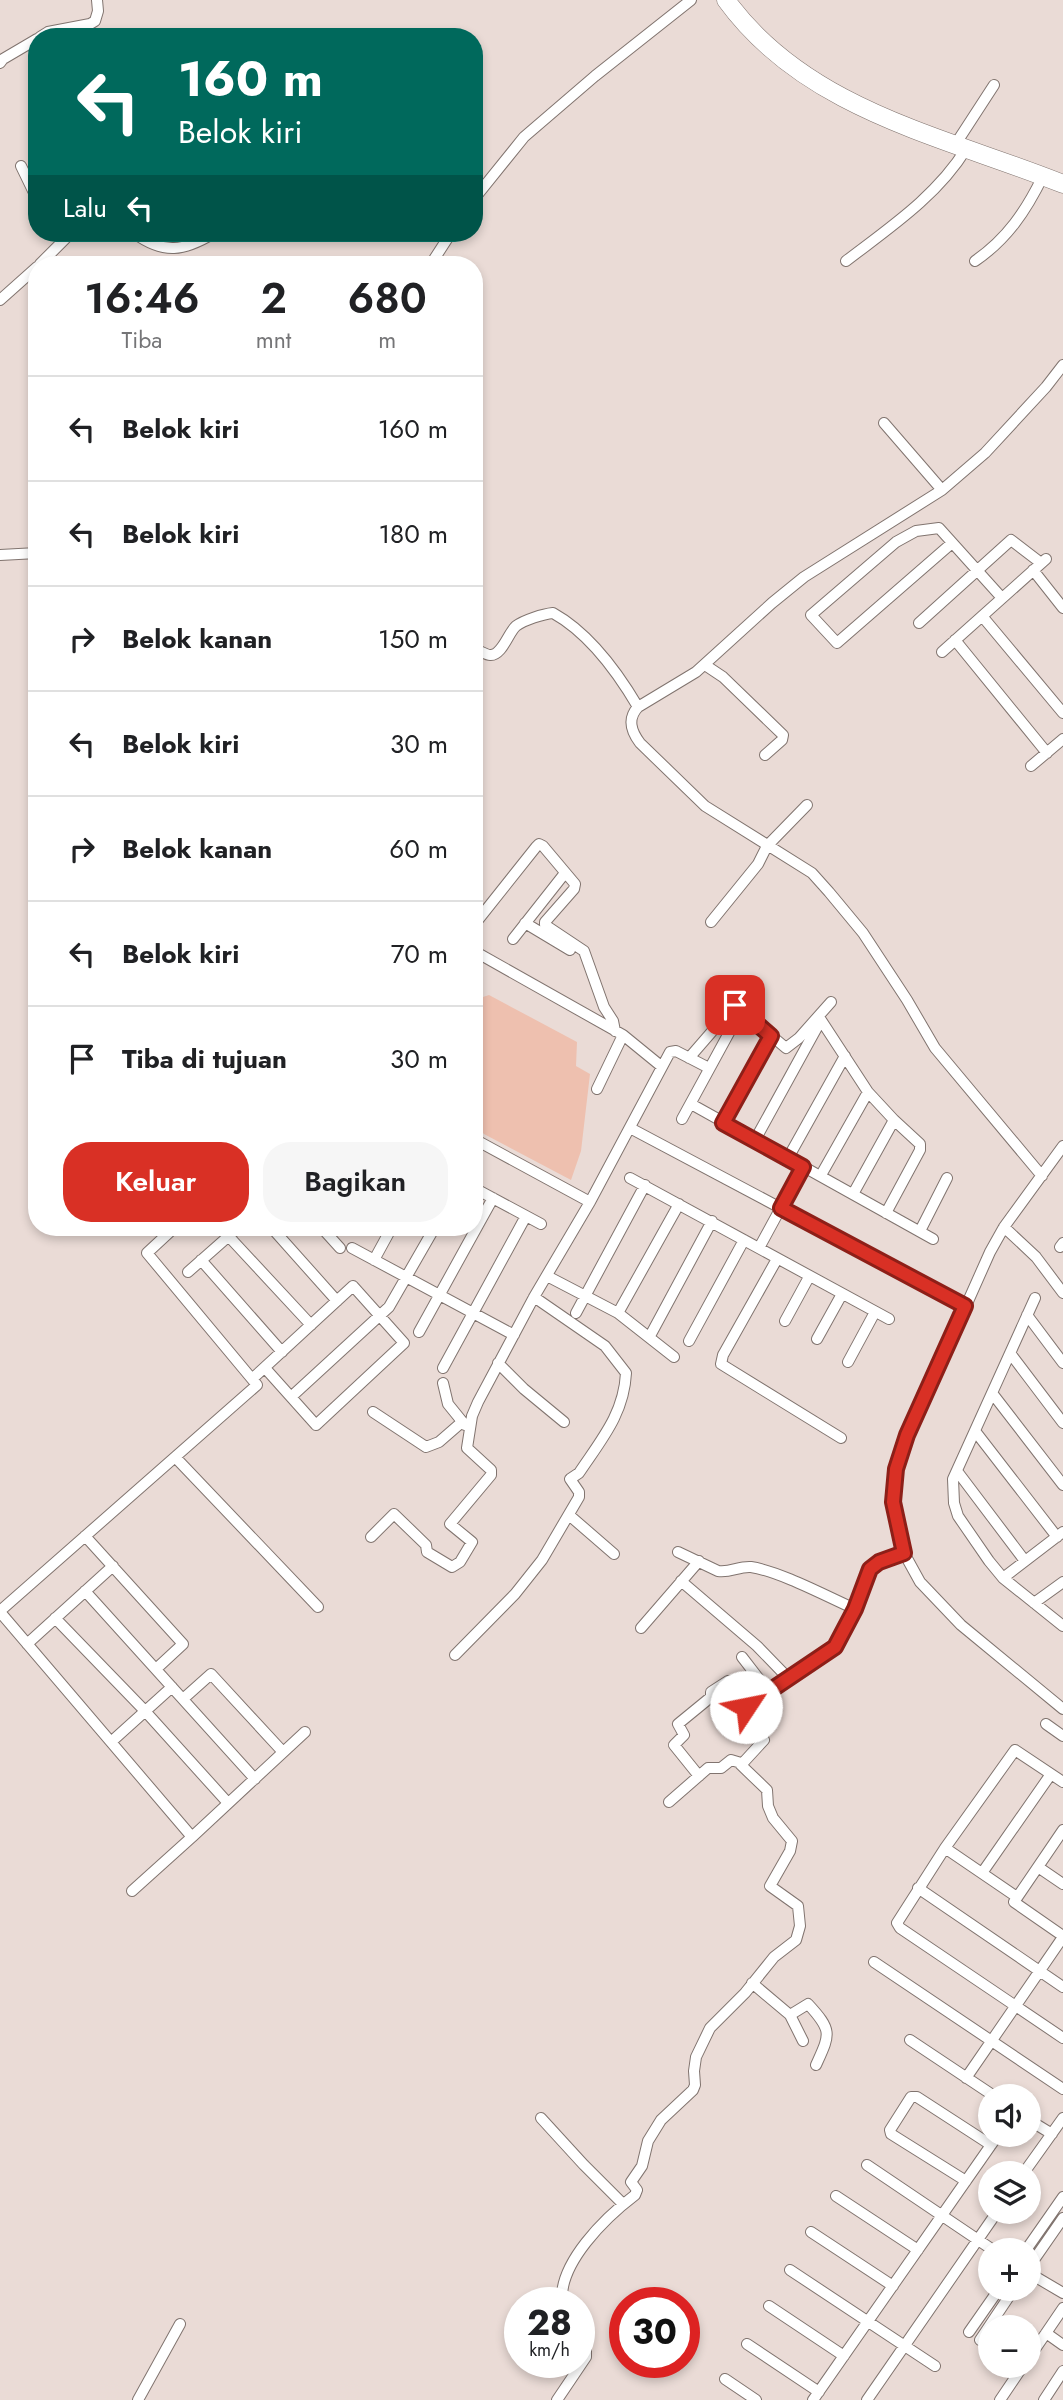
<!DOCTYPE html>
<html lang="id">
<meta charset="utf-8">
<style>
:root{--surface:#fff;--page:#f6f6f6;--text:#202124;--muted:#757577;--line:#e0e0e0;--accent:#d93025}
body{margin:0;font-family:Jost,sans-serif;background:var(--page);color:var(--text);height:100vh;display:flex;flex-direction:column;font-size:26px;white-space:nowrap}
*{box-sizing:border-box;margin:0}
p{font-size:23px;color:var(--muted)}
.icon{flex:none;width:38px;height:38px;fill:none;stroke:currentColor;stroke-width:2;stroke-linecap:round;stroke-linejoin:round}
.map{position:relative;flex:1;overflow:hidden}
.side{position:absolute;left:28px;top:256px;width:455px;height:980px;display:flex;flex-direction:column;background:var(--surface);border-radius:28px;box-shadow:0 4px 10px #0003}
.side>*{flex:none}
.guide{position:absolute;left:28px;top:28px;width:455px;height:214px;border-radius:28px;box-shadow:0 4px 10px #0003;background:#00695c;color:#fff;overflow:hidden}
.controls{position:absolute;left:978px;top:2084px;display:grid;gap:14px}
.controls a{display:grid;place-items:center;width:63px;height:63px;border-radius:50%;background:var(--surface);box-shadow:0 4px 10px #0003;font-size:35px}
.speed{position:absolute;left:504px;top:2287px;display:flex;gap:14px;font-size:35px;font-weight:700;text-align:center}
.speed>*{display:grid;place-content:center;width:91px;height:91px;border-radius:50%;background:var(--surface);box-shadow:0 4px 10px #0003;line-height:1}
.speed small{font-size:18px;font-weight:400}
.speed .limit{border:10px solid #d22;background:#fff;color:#111}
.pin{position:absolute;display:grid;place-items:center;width:60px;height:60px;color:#fff;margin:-30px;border-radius:14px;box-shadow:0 4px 10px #0006}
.me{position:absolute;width:77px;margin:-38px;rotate:56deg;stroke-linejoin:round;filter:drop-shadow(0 0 5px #0008)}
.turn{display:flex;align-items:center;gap:24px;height:147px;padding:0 35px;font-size:32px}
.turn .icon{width:91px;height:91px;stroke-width:2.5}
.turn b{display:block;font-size:49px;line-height:60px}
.then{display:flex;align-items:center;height:66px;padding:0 35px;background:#0003;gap:14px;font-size:26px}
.eta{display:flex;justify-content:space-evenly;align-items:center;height:119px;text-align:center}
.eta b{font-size:42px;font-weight:600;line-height:49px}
.cta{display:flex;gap:14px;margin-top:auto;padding:14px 35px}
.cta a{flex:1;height:80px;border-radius:28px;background:var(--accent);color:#fff;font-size:28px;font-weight:600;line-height:80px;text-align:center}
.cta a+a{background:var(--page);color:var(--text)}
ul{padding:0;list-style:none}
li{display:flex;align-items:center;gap:21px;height:105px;padding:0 35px;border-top:2px solid var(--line)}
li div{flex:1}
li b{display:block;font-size:26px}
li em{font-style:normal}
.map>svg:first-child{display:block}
</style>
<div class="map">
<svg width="1063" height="2400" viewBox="0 0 1063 2400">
<rect width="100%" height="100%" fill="#eadbd6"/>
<path fill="#eec0af" d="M489 995 577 1042 576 1066 590 1074 581 1151 571 1180 484 1134 474 1124V1000Z"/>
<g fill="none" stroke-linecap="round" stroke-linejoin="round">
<g stroke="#81746f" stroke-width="12">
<path id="minor" d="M40 37 48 32 90 24 95 21 98 11 97 0
M0 63 3 59 37 39
M955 145 994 85
M21 166 37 199
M474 199 524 137 595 76 691 0
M134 233C164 255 184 251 214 233
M846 261C889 228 937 196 966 149
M975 261C1007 239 1026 211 1043 176
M40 264 68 236
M431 264 451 233
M0 300 37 267
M884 423 942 490 804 577 772 603 696 672 638 707C627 719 631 731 640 743L705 806 812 873 829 892 863 933 907 1000 935 1048 1042 1176
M942 490 985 453 1046 387 1063 365
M952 543 837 643 811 615 896 542 916 531 939 528 1002 598
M0 555 37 553
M1033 570 1063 608
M982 616 1063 713
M919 623 1011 540 1041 563
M955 640 1047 753
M474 649C479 650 486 655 490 655 502 656 508 633 516 626 524 620 543 614 553 613 589 633 618 673 638 707
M942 652 1046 559
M705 665 723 677 783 735 782 740 765 755
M1031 766 1063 739
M711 922 758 864 767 846 807 805
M525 923 570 950
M474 925 536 847 539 844 543 846 575 884 574 889 545 922V925L584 951 604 1007 613 1021 615 1031
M513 939 565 873
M474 951 623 1035 597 1089
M819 1017 868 1092 894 1120 920 1144V1150L886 1213
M623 1035 661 1066
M689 1058 735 1005 786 1048 799 1038 831 1002
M691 1104 933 1239
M682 1119 742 1009
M723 1123 771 1036
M630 1128 965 1306
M474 1139 590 1202
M755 1140 821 1020
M1063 1146 1004 1227 990 1252 900 1454 893 1484 895 1515 904 1553 920 1582 961 1625 1063 1709
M788 1158 845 1056
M821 1175 868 1092
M630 1178 889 1319
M474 1188 541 1224
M853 1194 894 1120
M220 1227 311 1325
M271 1227 337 1301
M321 1227 340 1248
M1004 1227 1036 1257 1063 1293
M920 1231 947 1178
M1060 1247 1063 1243
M352 1248 514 1335
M759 1248 803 1167
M777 1259 723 1355 721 1364 841 1438
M201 1260 282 1352
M374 1260 392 1227
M188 1272 239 1227
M547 1276 618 1313 674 1357
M1035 1298 953 1479 954 1503 958 1516 989 1561 1003 1578 1063 1626
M576 1313 645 1185
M618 1313 679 1204
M1027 1315 1063 1363
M785 1321 809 1277
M419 1332 493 1198
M650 1336 712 1221
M817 1339 842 1294
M689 1341 744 1240
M1010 1353 1063 1423
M848 1362 875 1312
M498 1363 524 1389 564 1422
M443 1368 526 1216
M252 1379 353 1286 404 1343 316 1425 265 1368
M443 1383 448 1404 465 1425
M992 1393 1063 1485
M291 1397 389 1307 435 1227
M373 1412 426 1447 439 1442 462 1422
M975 1431 1057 1537
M175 1457 318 1607
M957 1471 1025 1561
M569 1515 614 1554
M85 1536 183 1644 156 1669
M371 1537 394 1514 426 1545 427 1552 452 1567 460 1562 472 1542 450 1524 491 1475V1470L467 1448 472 1416 478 1402 534 1297 590 1202 670 1052 676 1051 709 1068
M678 1552 718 1571C730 1573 739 1566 751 1567 779 1571 828 1597 855 1609
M1003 1578 1063 1532
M681 1581 757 1646 788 1678
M85 1591 255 1779
M1034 1603 1063 1582
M0 1611 257 1385 147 1253 175 1227
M0 1612 192 1837 132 1891
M55 1618 145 1711 228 1803
M641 1628 699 1561
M27 1644 113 1566
M455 1655 515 1594 542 1560 579 1497V1492L570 1479 579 1473C601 1440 624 1414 626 1373L605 1346 534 1297
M742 1657 769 1692
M183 1699 211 1674 283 1752
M1046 1724 1063 1736
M111 1742 172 1687
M699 1776 674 1745 684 1735 678 1724 711 1697V1692L728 1681 745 1708
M1063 1782 1015 1750 945 1848 897 1923 900 1928 1063 2038
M669 1802 708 1768H721L731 1760 741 1763
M1063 1830 1014 1902 1063 1936
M192 1837 305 1732
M945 1848 1017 1897
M1038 1867 1063 1884
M982 1873 1051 1774
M918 1888 1063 1987
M874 1962 1063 2089
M752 1983 790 2015 803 2041
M790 2015 808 2004C833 2031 830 2034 816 2065
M910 2040 994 2096
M966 2078 1063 1937
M541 2118 584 2165 623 2204
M1029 2120 1052 2134
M867 2165 993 2250
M1023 2174 1063 2118
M966 2181 891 2134 890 2130 911 2097H917L991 2145
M836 2196 918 2250
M811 2232 893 2286
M1026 2250 1063 2197
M1029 2267 1063 2218
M790 2270 935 2366
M1029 2273 1063 2293
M562 2303C558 2263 606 2217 635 2195L637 2190 631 2182 642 2166 648 2141 661 2120 693 2090 695 2085 694 2071 696 2057 710 2028 745 1993 774 1957 796 1940 800 1926 798 1906 770 1886 790 1851 792 1841 773 1818 768 1806 767 1790 741 1765 764 1740 745 1708 835 1647 855 1609 870 1569 879 1562 904 1553
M769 2306 844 2356
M969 2332 999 2289
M1046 2333 1063 2345
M980 2340 1014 2289
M747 2344 819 2392
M1029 2358 1063 2308
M725 2379 756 2400
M138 2400 180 2324
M557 2400 586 2357V2345L579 2336
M813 2400 998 2135
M867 2400 997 2212
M1000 2400 1023 2366
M1044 2400 1063 2371"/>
</g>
<g stroke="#81746f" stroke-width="19">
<path id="primary" d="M726 0C806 110 943 136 1063 184"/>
</g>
<use href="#minor" stroke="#fff" stroke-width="10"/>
<use href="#primary" stroke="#fff" stroke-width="18"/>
</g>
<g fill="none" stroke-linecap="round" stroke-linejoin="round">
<g stroke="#8d1f18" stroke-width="18">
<path id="route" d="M735 1005 771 1036 723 1123 803 1167 781 1208 965 1306 907 1435 896 1469 893 1502 904 1553 879 1562 870 1569 855 1609 835 1647 746 1707"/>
</g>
<use href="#route" stroke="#d93025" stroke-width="12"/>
</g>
</svg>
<div class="controls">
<a><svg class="icon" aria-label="sound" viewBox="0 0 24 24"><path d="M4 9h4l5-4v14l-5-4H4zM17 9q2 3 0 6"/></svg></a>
<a><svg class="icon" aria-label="layers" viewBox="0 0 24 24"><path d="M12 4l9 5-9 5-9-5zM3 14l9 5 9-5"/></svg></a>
<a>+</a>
<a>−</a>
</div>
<div class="speed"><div>28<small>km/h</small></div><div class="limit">30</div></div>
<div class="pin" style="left:735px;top:1005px;background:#d93025"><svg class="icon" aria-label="arrive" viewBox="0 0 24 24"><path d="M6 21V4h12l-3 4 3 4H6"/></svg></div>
<svg class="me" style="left:746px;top:1707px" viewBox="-20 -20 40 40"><circle r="19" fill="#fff"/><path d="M0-13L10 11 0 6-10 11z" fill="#d93025"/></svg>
<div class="guide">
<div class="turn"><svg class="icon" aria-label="left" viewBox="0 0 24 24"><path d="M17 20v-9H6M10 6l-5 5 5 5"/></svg><div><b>160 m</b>Belok kiri</div></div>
<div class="then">Lalu<svg class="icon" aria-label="left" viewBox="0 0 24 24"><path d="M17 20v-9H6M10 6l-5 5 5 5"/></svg></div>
</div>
<section class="side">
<div class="eta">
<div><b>16:46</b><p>Tiba</p></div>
<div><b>2</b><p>mnt</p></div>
<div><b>680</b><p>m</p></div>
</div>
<ul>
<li><svg class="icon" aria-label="left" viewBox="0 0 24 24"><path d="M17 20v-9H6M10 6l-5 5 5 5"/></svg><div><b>Belok kiri</b></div><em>160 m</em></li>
<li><svg class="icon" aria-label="left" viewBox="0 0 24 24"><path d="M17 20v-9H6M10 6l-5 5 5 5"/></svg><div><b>Belok kiri</b></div><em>180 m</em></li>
<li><svg class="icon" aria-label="right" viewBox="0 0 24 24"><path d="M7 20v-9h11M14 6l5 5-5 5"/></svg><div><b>Belok kanan</b></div><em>150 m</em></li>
<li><svg class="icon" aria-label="left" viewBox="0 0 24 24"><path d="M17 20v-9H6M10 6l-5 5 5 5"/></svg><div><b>Belok kiri</b></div><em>30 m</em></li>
<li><svg class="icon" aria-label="right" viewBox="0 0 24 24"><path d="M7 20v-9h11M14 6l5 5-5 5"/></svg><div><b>Belok kanan</b></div><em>60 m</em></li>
<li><svg class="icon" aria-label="left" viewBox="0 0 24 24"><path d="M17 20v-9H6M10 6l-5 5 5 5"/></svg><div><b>Belok kiri</b></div><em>70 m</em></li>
<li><svg class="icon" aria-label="arrive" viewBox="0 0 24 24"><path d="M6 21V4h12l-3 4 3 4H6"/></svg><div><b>Tiba di tujuan</b></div><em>30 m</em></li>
</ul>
<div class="cta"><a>Keluar</a><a>Bagikan</a></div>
</section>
</div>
